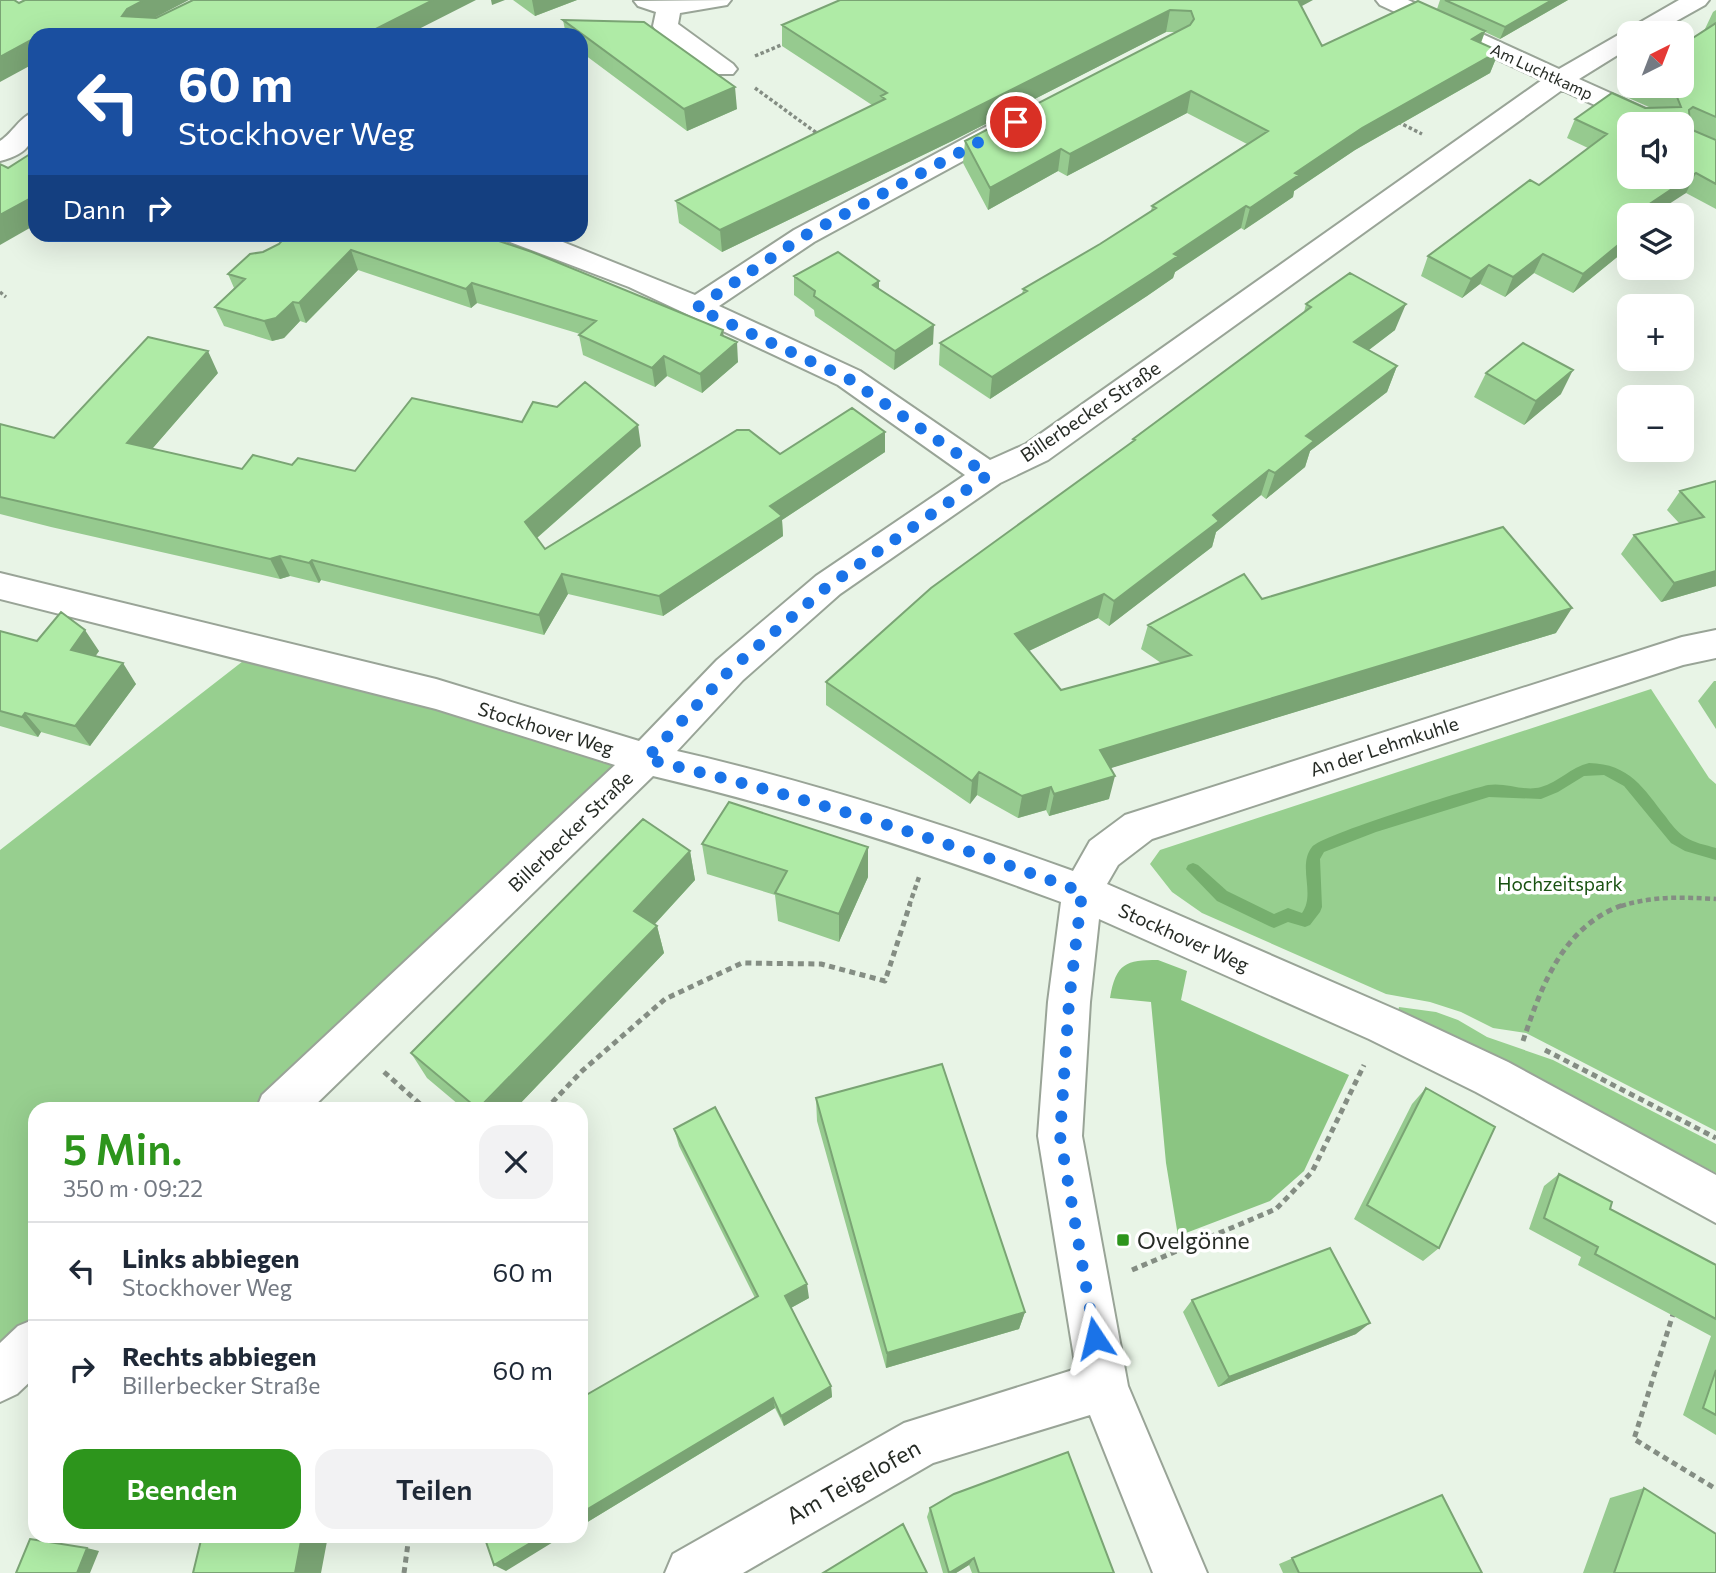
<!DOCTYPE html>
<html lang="de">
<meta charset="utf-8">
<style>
:root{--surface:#fff;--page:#f2f2f3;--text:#1f2937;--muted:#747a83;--line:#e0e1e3;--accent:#2d951c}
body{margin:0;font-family:Commissioner,sans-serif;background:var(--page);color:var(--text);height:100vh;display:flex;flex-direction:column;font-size:26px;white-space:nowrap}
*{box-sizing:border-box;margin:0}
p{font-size:23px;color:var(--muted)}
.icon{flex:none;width:38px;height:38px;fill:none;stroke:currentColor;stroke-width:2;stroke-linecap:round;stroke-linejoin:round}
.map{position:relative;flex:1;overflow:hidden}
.details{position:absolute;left:28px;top:1102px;width:560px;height:441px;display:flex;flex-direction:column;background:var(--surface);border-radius:21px;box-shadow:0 7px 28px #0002}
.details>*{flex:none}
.top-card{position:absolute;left:28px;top:28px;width:560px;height:214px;border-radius:21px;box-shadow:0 7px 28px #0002;background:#1a4fa0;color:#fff;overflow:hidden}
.needle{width:46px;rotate:42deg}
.controls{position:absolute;left:1617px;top:21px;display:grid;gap:14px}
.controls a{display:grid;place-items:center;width:77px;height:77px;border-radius:14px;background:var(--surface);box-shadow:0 7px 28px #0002;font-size:35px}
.pin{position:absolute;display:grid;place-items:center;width:60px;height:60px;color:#fff;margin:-30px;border:4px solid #fff;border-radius:50%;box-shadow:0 2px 7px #0007}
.me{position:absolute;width:77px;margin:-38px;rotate:350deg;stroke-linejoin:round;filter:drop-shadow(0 0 5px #0008)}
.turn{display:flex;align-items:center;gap:24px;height:147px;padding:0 35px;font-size:32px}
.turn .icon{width:91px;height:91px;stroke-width:2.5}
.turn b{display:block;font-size:49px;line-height:60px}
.then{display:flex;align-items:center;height:66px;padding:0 35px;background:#0003;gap:14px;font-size:26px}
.round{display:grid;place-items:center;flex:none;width:74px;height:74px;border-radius:21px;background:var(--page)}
.summary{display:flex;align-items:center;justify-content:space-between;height:119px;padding:0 35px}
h1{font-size:42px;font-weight:600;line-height:52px;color:var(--accent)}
.button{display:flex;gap:14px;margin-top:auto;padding:14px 35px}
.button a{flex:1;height:80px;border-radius:21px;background:var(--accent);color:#fff;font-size:28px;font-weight:600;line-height:80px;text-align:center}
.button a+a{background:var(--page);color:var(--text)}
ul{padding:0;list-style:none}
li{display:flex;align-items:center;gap:21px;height:98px;padding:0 35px;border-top:2px solid var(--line)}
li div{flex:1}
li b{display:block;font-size:26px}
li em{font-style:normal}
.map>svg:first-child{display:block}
</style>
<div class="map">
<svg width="1716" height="1573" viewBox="0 0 1716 1573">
<rect width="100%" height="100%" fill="#e8f4e6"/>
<path fill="#97cf8f" d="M256 651 646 759 278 1109 35 1110V1343L0 1376V850Z
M1651 689 1709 778 1716 784V1131L1526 1033 1493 1028 1461 1012 1430 1002 1386 994 1202 913 1172 892 1150 864 1160 850Z
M1399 1007 1436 1012 1458 1020 1487 1037 1553 1060 1716 1144V1173L1488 1054 1398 1012Z"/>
<path fill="#8bc582" d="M1158 960 1187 971 1181 1000 1349 1075 1304 1171 1270 1201 1178 1236 1166 1163 1151 1002 1110 998C1116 963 1126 960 1158 960Z"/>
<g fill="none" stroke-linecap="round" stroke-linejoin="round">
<path fill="#76af6e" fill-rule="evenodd" d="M1589 763C1630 764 1643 788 1666 817 1671 824 1677 832 1685 837 1694 843 1706 845 1716 848V860L1685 851 1671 843 1624 786 1604 775 1584 776 1558 792 1541 799 1489 797 1376 832 1324 852 1320 859 1322 907 1320 912 1310 925 1305 927 1288 922 1274 928 1269 926 1217 901 1186 869 1188 865 1193 863 1198 865 1227 891 1274 914 1288 908 1302 913C1316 894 1297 866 1312 847 1321 835 1466 790 1488 785 1506 782 1524 792 1541 787 1559 782 1571 767 1589 763Z"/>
<g stroke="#99a497" stroke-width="4">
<path id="minor" d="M731 0 727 5 680 13 678 24 733 64 737 69 733 74H715L656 31 653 26 656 12 638 6 634 1Z
M1376 0H1408L1559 69 1679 0H1709L1705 5 1655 33H1629V48L1579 79 1666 118 1670 124H1636L1562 90 1048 460 1000 483 840 594 743 680 677 751C812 782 943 824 1073 871L1090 841 1125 815 1682 637 1716 630V658L1683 665 1152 839 1118 865 1107 884 1399 1011 1508 1062 1716 1175V1223L1476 1092 1369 1039 1099 919 1090 1002 1082 1136 1128 1386 1207 1573H1153L1090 1415 933 1463 743 1573H665L673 1554 904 1423 1076 1369 1038 1136 1048 1002 1061 902C927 852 792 809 653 776L310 1110H256L262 1095 615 765 436 709 0 599V573L436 679 639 741 717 660 816 576 965 475 838 385 629 287 505 240 501 234H543L695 295 794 230 1002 118H1020L1024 124 1020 130 814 242 719 306 860 371 990 460 1026 444 1542 80 1380 5Z
M35 112C35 141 31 153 0 161V141C13 133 20 116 35 112Z
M35 1319V1377L17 1394 0 1402V1343L18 1326Z"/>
</g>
<path stroke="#848d83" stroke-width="3.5" stroke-dasharray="3.5 2.5" stroke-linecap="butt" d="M755 56 786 43
M755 88 818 134
M1398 122 1422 134
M0 292 6 297"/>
<path stroke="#848d83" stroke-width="4.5" stroke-dasharray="5 3.5" stroke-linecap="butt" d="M909 906 919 877
M1621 906C1653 896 1683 897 1716 899"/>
<path stroke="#848d83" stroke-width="5" stroke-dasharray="6 4.5" stroke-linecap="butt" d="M1523 1041C1542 984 1564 924 1626 904
M1545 1050 1716 1138
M384 1072 427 1110
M545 1110 582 1071 665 999 742 963 821 964 885 981 910 904
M1132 1270 1276 1209 1312 1172 1364 1065
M1674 1311 1634 1439 1716 1489
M404 1573 409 1536"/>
<use href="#minor" fill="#fff" fill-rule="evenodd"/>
</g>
<path fill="#96ca8f" d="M513 0H577L535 16Z
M840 0 1301 6 1322 46 1437 9 1440 0H1568L1500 39 1485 32 1481 43 1499 51 1490 73 1355 150 1294 191 1293 197 1244 230 1241 228 1175 272 1173 278 1147 296 990 399 939 365 940 343 1022 295 1023 289 1100 244 1151 211 1152 206 1247 144 1187 113 1067 176 1058 171 988 210 963 163 965 141 1176 32H1166L952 141 722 252 679 223 676 201 872 105 782 46V25Z
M1716 10V209L1686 193 1629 215 1627 249 1573 293 1534 273 1505 297 1480 284 1462 298 1421 276 1428 256 1539 185 1588 148 1567 138 1575 119 1649 107 1624 96 1629 85V86H1682L1704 31 1713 12Z
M563 20 737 109 687 131 581 52V35H566Z
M259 234H275L272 238Z
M288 234 723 336 738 362 702 393 667 376 655 387 583 355 579 335 580 334 477 303 471 308 358 270 306 323 300 321 284 338 272 341 224 326 215 307 234 288 228 274 263 252 279 244Z
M794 276 879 289 933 344 894 370 815 316 814 310 794 295Z
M1306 304 1395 330 1369 350 1397 366 1387 392 1310 451 1305 467 1266 499 1261 495 1216 532 1212 547 1109 626 1098 618 1029 651 1061 690 1161 663 1141 649 1148 625 1262 599 1556 633 1110 768 1109 799 1049 816 1046 810 1018 818 977 795 970 804 826 705V682L1132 442 1133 439 1304 312Z
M218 373 152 449 242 469 292 465 355 471 641 446 537 538 545 549 780 454 885 452 782 520 783 536 663 616 568 594 544 635 321 580 319 583 290 576 280 579 51 527 0 514V424L54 438Z
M1486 373 1561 394 1524 425 1474 397Z
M1716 481V586L1661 602 1621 554 1634 535 1679 523 1667 510 1680 491Z
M0 631 37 641 99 651 95 656 136 684 90 746 41 732 38 737 0 726Z
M1714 681H1716V729L1698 701Z
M702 844 868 877 839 942 778 921 775 895 707 874Z
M690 851 695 880 655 924 657 926 664 953 514 1110H465L427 1078 411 1053Z
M1426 1088 1439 1248 1423 1261 1354 1219 1412 1104Z
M816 1098 1025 1312 1019 1329 886 1368 817 1121Z
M674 1129 809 1298 791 1308 831 1386 832 1397 784 1426 775 1408 581 1526 755 1298 679 1146Z
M1559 1174 1610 1209 1716 1265V1435L1683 1415 1711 1336 1578 1265 1581 1257 1529 1229 1544 1186Z
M1192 1300 1356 1334 1218 1387 1183 1312Z
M1644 1488 1716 1573H1583L1610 1498Z
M1442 1495 1482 1573H1283L1279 1564Z
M930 1508 1114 1573H972L969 1565 956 1573H943L927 1517Z"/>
<path fill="#7aa474" d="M144 0H189L135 28 122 16 127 9Z
M433 0H476L407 35H364Z
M491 0H505L492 5Z
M532 0H577L535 16Z
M1292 0H1313L1289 13Z
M1552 0H1568L1500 39 1505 27Z
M1170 10 1166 32 952 141 722 252 720 230Z
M1485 31 1477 53 1472 39Z
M35 38V63L0 82V57Z
M1499 51 1490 73 1355 150 1294 191 1293 197 1244 230 1250 208 1295 173 1362 128Z
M735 87 737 109 687 131 684 109Z
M1191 91 1187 113 1067 176 1070 154Z
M1061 149 1058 171 988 210 990 188Z
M1696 173 1686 193 1652 215H1633Z
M35 196V225L0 245V215Z
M1246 206 1241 228 1175 272 1173 278 1147 296 990 399 992 377Z
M1629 218V230L1622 222Z
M1629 236V246L1627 249 1573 293 1583 274Z
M351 250 358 270 306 323 299 303Z
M1543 254 1534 273 1505 297 1513 277Z
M1489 265 1480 284 1462 298 1471 279Z
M879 281V301L873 285Z
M472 283 477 303 471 308 466 289Z
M293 302 300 321 284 338 272 341 264 321Z
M1406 304 1395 330 1345 368 1354 342Z
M934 325 933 344 894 370 895 351Z
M723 330 725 349 737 342 738 362 702 393 700 374Z
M208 351 218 373 139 464 127 443Z
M664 356 667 376 655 387 652 368Z
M1397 366 1387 392 1310 451 1305 467 1266 499 1275 473 1306 436Z
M1573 370 1561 394 1524 425 1536 401Z
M638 425 641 446 531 543 525 522Z
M885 432V452L782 520 783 536 663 616 659 596 770 506Z
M1269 470 1261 495 1216 532 1212 547 1109 626 1114 601 1213 515Z
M280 556 290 576 280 579 270 559Z
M312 560 321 580 319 583 309 563Z
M1716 571V586L1661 602 1674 583Z
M562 574 568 594 544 635 539 615Z
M1104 594 1098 618 1012 659 1015 634Z
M1572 608 1556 633 1095 773 1100 750Z
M85 630 99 651 86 670 71 650Z
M123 663 136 684 90 746 75 726Z
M25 713 41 732 38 737 22 717Z
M979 772 977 795 970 804 972 781Z
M1115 776 1109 799 1049 816 1054 794Z
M1051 787 1046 810 1018 818 1022 796Z
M868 847V877L839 942V914Z
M690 851 695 880 641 939 634 911Z
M657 926 664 953 514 1110H478Z
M807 1284 809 1298 787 1310 785 1296Z
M1025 1312 1019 1329 886 1368 887 1353Z
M1370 1323 1356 1334 1218 1387 1229 1377Z
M831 1386 832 1397 784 1426 781 1416Z
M773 1398 775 1408 581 1526V1513Z
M302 1536H328L321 1573H295Z
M542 1536H563L506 1571 494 1565Z
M87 1548 99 1551 90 1573H77Z
M974 1558 969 1565 956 1573H950Z"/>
<path fill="#afeba6" stroke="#7aa474" stroke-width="2" fill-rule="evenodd" d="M0 0H14L19 3 25 0H144L127 9 122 16 156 18 193 0H433L364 35H54L47 32 42 35H35V38L0 57Z
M840 0H1298L1322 46 1418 1 1485 31 1472 39 1499 51 1362 128 1295 173 1299 175 1250 208 1246 206 1174 254 1178 256 1151 274 992 377 940 343 1027 291 1023 289 1100 244 1156 208 1152 206 1268 131 1191 91 1070 154 1061 149 990 188 965 141 1190 25 1194 19 1191 11 1170 10 953 119 720 230 676 201 885 99 881 96 887 93 782 25Z
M1445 0H1552L1505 27Z
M563 20 644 22 735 87 684 109Z
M1716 23V117L1693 107 1689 110 1690 129 1716 140V184L1696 173 1633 215H1629V218L1622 222 1629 226V236L1583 274 1543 254 1513 277 1489 265 1471 279 1428 256 1530 180 1539 185 1607 134 1575 119 1612 93 1645 108 1681 107 1677 97 1652 86H1682V45ZM1629 124H1682V177H1629Z
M30 154 35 156V196L0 215V164L8 168Z
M288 234H478L532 252 723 330 721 335 737 342 700 374 664 356 652 368 579 335 596 321 472 283 466 289 351 250 299 303 293 302 276 318 264 321 215 307 245 279 228 274 250 254 263 252 279 244Z
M838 252 879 281 873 285 934 325 895 351 814 296 815 291 794 276Z
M1350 273 1406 304 1354 342 1397 366 1306 436 1314 441 1275 473 1269 470 1213 515 1219 521 1114 601 1104 594 1015 634 1061 690 1191 655 1148 625 1244 574 1262 599 1503 527 1572 608 1100 750 1115 776 1054 794 1051 787 1022 796 979 772 972 781 826 682 931 588 1135 440 1133 439 1311 307 1306 304Z
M148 337 208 351 127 443 242 469 253 455 292 465 298 458 355 471 412 398 522 422 533 402 557 407 585 382 638 425 525 522 545 549 737 430H749L780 454 852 408 885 432 770 506 782 516 659 596 562 574 539 615 312 560 309 563 280 556 270 559 0 497V424L54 438Z
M1523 343 1573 370 1536 401 1486 373Z
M1716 481V571L1674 583 1634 535 1704 517 1680 491Z
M61 612 85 630 71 650 123 663 75 726 25 713 22 717 0 711V631L37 641Z
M729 802 868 847 839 914 775 893 787 871 702 844Z
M643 819 690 851 634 911 657 926 478 1109 411 1053Z
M942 1064 1025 1312 887 1353 816 1098Z
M1426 1088 1495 1127 1439 1248 1367 1205Z
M715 1107 807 1284 785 1296 831 1386 781 1416 773 1398 581 1513V1398L758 1296 674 1129Z
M1559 1174 1612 1202 1610 1209 1716 1265V1319L1595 1254 1598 1247 1544 1218Z
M1330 1248 1370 1323 1229 1377 1192 1300Z
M1716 1370V1415L1703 1408Z
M1068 1452 1114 1573H979L974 1558 949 1573 930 1508 954 1494Z
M1644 1488 1716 1534V1573H1614Z
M1442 1495 1482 1573H1299L1292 1558Z
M903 1524 927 1573H823Z
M202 1536H302L295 1573H193Z
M484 1536H542L494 1565Z
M30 1539 87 1548 77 1573H16Z"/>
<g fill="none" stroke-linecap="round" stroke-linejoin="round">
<path stroke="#1a73e8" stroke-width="12" stroke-dasharray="0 21.6" d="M1016 122 804 236 696 308 849 379 988 475 828 586 730 670 646 759C794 794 939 838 1082 892L1069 1002 1060 1136 1095 1338"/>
</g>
<rect fill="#2d951c" stroke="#fff" stroke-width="2.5" x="1116" y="1233" width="14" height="14" rx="3.5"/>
<g text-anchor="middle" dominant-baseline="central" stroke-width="7" stroke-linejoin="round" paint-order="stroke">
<g font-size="16" fill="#262b25" stroke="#fff">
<text transform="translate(1542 71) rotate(25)">Am Luchtkamp</text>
</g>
<g font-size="19" fill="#262b25" stroke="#fff">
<text transform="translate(1090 411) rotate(-34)">Billerbecker Straße</text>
<text transform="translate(546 728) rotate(17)">Stockhover Weg</text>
<text transform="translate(1384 746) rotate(-18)">An der Lehmkuhle</text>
<text transform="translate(570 831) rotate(-44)">Billerbecker Straße</text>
<text transform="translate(1184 937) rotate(24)">Stockhover Weg</text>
</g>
<g font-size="19" fill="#195211" stroke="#fff">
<text x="1560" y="883">Hochzeitspark</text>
</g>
<g font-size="23" fill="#262b25" stroke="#fff" text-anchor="start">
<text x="1137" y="1240">Ovelgönne</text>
</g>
<g font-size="23" fill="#262b25" stroke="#fff">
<text transform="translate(853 1481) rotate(-29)">Am Teigelofen</text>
</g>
</g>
</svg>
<div class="controls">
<a><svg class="needle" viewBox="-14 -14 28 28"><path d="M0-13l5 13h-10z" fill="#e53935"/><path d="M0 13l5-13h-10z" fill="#747a83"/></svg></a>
<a><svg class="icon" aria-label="sound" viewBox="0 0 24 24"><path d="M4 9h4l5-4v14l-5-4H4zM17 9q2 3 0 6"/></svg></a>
<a><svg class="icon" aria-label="layers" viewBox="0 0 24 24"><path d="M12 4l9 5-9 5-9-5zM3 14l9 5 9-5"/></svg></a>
<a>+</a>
<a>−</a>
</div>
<div class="pin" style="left:1016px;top:122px;background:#d93025"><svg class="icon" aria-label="arrive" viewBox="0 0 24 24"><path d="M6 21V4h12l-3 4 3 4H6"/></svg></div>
<svg class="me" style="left:1095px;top:1338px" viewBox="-20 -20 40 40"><path d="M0-17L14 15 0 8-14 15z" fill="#1a73e8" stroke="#fff" stroke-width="4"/></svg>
<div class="top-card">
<div class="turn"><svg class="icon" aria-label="left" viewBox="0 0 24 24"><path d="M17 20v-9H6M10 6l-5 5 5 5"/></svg><div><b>60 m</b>Stockhover Weg</div></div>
<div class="then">Dann<svg class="icon" aria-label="right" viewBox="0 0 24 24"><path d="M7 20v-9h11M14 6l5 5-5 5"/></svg></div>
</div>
<section class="details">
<div class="summary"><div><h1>5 Min.</h1><p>350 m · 09:22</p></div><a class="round"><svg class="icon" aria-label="close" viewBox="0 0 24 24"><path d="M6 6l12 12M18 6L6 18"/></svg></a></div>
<ul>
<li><svg class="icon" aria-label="left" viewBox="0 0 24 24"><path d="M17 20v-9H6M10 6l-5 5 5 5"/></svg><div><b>Links abbiegen</b><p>Stockhover Weg</p></div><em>60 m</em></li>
<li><svg class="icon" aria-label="right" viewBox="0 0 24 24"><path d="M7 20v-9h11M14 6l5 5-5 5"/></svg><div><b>Rechts abbiegen</b><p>Billerbecker Straße</p></div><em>60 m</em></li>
</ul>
<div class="button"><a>Beenden</a><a>Teilen</a></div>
</section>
</div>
